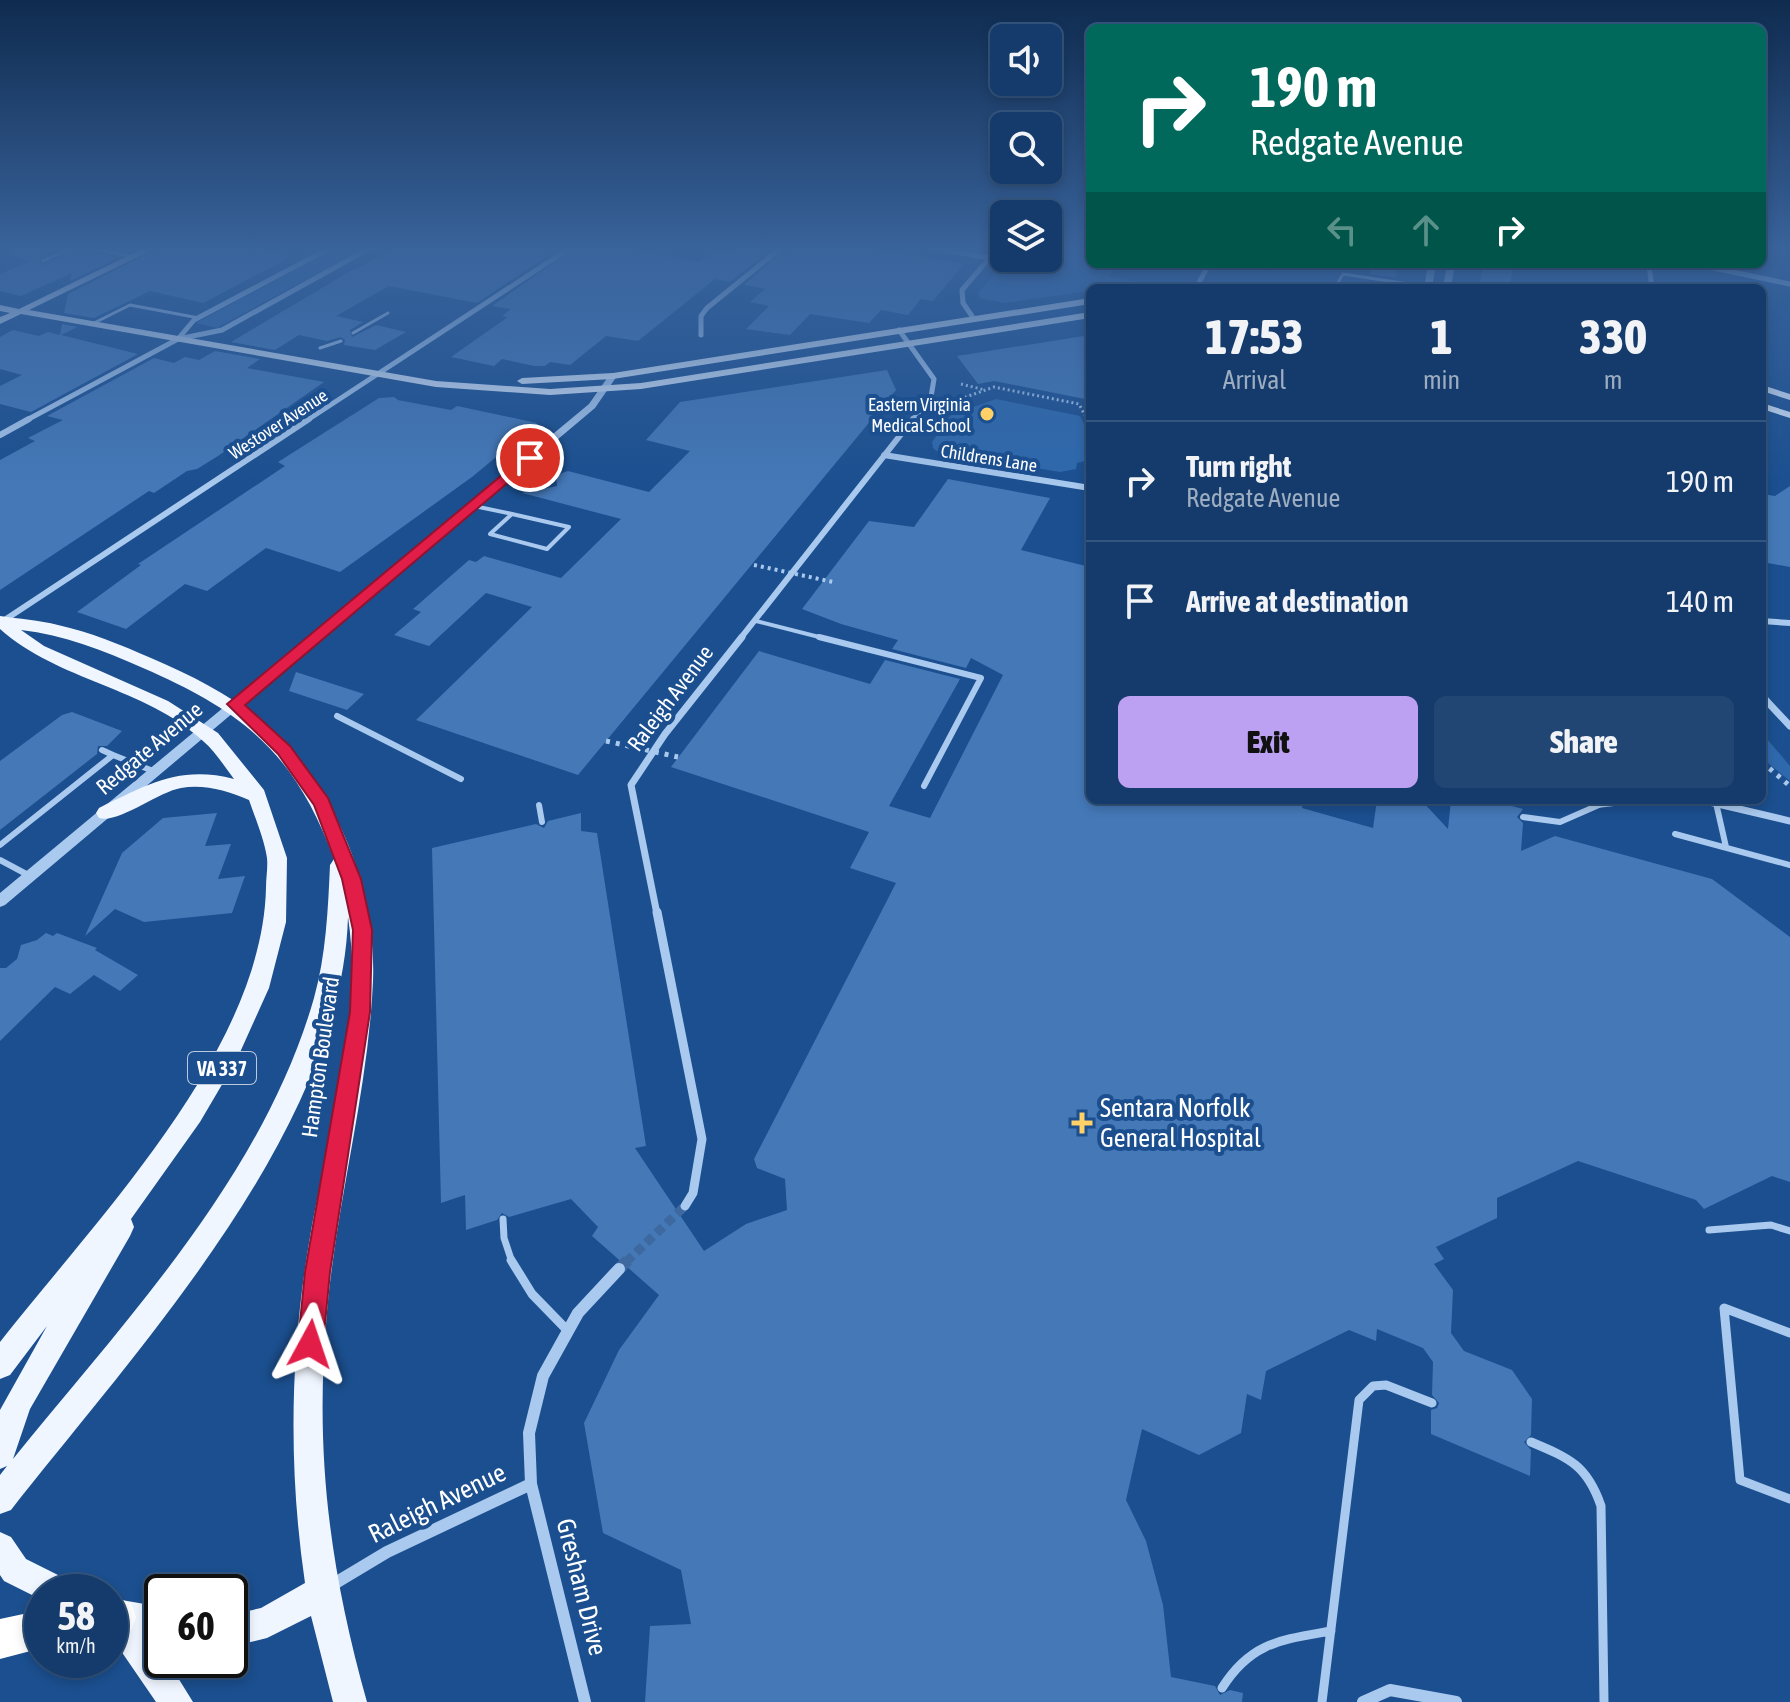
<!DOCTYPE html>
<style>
:root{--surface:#143b6b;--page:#214673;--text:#f1f3f6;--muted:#9dadc1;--line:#33557e;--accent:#bca0f2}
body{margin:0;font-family:"Asap Condensed",sans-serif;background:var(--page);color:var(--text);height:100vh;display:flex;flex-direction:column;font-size:30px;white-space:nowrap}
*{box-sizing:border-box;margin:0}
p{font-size:26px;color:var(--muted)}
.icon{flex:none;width:44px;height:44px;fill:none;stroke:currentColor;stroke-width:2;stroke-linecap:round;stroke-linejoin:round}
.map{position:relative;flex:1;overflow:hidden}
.details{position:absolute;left:1086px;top:284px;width:680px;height:520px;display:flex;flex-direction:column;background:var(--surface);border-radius:12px;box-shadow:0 4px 12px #0003,0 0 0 2px var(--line)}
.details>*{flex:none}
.guide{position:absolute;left:1086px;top:24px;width:680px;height:244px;border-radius:12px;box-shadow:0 4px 12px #0003,0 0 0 2px var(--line);background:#00695c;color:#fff;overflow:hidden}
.tools{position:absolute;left:990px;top:24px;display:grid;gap:16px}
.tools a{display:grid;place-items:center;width:72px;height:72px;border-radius:12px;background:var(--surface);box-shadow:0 4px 12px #0003,0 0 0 2px var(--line);font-size:40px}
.speed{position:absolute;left:24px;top:1574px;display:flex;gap:16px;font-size:40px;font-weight:700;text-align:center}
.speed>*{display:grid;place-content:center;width:104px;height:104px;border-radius:50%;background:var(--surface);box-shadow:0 4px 12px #0003,0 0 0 2px var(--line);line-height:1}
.speed small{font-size:20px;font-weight:400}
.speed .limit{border:4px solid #111;border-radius:12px;background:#fff;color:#111}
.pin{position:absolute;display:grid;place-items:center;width:68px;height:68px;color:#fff;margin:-34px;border:4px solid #fff;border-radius:50%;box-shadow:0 2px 8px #0007}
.me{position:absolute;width:88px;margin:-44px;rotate:5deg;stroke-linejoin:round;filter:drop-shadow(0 0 6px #0008)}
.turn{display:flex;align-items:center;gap:28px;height:168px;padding:0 32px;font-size:36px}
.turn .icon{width:104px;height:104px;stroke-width:2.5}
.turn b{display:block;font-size:56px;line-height:68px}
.lanes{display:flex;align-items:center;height:76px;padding:0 32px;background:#0003;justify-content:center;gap:40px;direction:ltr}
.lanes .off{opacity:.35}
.eta{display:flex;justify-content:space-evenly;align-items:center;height:136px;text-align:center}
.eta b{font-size:48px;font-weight:800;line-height:56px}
.action{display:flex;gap:16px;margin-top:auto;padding:16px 32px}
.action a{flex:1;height:92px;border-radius:12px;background:var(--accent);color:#111;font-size:32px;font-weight:800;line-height:92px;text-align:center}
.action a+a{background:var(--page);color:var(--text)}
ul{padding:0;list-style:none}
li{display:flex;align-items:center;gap:24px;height:120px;padding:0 32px;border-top:2px solid var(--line)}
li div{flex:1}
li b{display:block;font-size:30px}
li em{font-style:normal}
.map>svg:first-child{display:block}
</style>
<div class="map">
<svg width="1790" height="1702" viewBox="0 0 1790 1702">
<rect width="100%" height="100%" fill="#1b4f8f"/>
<path fill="#2e69ad" d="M336 248H364L217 328 196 323Z
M1048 248H1090V264H1117L1109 277 1158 285 1090 288V291L1004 303 979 298V292L1008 258H1048Z
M996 399 1080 416 1090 436 1089 460 1077 463 1076 469 1060 472 938 452 933 448 932 442 959 404 965 410Z
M1762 733 1790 766V781L1762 758Z"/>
<path fill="#4478b7" d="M10 248H60L40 258 39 262 43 265 76 248 117 258 70 281 72 273 21 296 0 291V274L31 261 9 255Z
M159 248H261L291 257 203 303 150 291 94 318 64 313 68 294Z
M397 248H559L477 303 389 286 336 316 363 322 350 330 352 337 376 325 406 332 375 350 344 345 345 340 341 337 327 341 299 335 275 350 231 342 349 272Z
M575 248H630L698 262 716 251 729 253 735 248H772L730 282 715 279 638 341 606 336 570 365 550 362 545 366H534L502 359 494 366 451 357 508 317 502 316 511 309 492 306Z
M786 248H870L964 264 933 301 921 299 908 315 881 310 869 323 810 314 790 335 746 329 769 306 750 302 765 289 744 285Z
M1372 264H1398L1395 277 1370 274Z
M1483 264H1513L1510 288H1479Z
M62 324 77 327 61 335 138 354 31 412 0 404V386L22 375 0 369V337L13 330 39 336 48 332 60 335Z
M1090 335V400L994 381 978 384 957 356Z
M215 351 260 359 247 368 324 382 218 456 197 469 187 471 154 493 149 491 0 590V460L35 441 28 438 63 420 47 416 154 358 174 363 185 357 199 360Z
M887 370 896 390 578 775 416 720 532 607 486 593 429 646 394 635 421 612 413 609 469 560 476 562 484 556 561 578 621 519 522 493 557 486 556 475 568 471 649 492 690 451 646 440 680 402Z
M394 397 398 400 451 410 457 406 537 423 472 477 340 572 266 548 207 591 185 584 126 629 77 612 141 565 138 564 285 466 278 462 379 398Z
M948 479 1050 498 1021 550 1090 567V800H1303L1302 808 1373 828 1377 800H1421L1448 829 1451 800H1490L1523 809 1517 817 1523 823 1521 851 1555 836 1712 879 1790 937V1182L1772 1176 1704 1209 1696 1200 1578 1161 1497 1198V1218L1436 1247 1444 1259 1434 1264 1453 1290 1451 1333 1464 1351 1512 1370 1532 1399 1531 1435 1524 1442 1531 1450 1530 1476 1431 1434V1410L1437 1408 1439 1403 1432 1395 1433 1362 1423 1348 1377 1329 1376 1341 1349 1330 1266 1371 1261 1400 1247 1394 1241 1433 1199 1455 1142 1429 1126 1500 1146 1541 1163 1605 1171 1677 1215 1686 1220 1695 1230 1690 1243 1693 1242 1702H645L650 1626 691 1624 681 1570 603 1533 584 1423 619 1350 659 1295 592 1236 598 1227 571 1199 509 1217 502 1213 497 1220 466 1230 465 1195 441 1203 432 848 536 824 544 828 548 821 581 813V831L597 833 646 1146 635 1148 704 1251 746 1224 787 1210 785 1179 757 1168 754 1159 896 883 850 868 869 832 671 767 759 651 870 684 885 660 960 679 889 806 930 818 1003 675 971 658 966 668 892 649 898 640 841 624 802 609 869 521 914 527Z
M1790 486V567L1762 562V494L1775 496Z
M296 672 364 694 347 710 289 691Z
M72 712 122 731 107 746H98L97 754 0 830V761L62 715Z
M217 813 205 846 231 844 218 879 245 876 232 913 144 922 115 909 85 936 122 853 163 818Z
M46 933 53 936 57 933 97 948 95 950 138 975 120 991 94 975 70 994 55 987 0 1041V968H6L17 959 21 945 37 940Z"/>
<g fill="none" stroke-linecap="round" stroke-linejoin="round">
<path stroke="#3d69a0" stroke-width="9" stroke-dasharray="9 5" stroke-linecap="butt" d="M626 1262 685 1206"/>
<path stroke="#3d69a0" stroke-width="12" stroke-dasharray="12 6" stroke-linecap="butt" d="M619 1269 628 1260"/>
<path stroke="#a9c9ee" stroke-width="3" stroke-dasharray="2 3" stroke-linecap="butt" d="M961 384 985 390
M960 399 994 387 1079 404 1088 421"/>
<path stroke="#a9c9ee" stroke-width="4" stroke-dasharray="3 4" stroke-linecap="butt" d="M1087 419 1090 425"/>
<path stroke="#a9c9ee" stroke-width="5" stroke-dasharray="4 6" stroke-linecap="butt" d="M1762 762 1790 786"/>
<path stroke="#a9c9ee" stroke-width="3" d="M91 248 133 257
M43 261 72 248
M1335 288 1343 274 1428 287
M92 324 130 305 199 318
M353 333 388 313
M320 348 341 341"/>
<path stroke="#a9c9ee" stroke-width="4" d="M474 506 512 514
M512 514 569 527 547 549 490 534Z
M756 621 827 639"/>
<path stroke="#a9c9ee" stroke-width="6" d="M819 637 981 678 924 786
M337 716 461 779
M102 750 113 755
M1716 803 1726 847
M539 805 542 822
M1523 817 1560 822 1601 804
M1675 834 1790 865
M0 845 113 755 153 771
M0 860 30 876"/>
<path stroke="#a9c9ee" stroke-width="7" d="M503 1219 504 1238 512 1262
M1709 1230 1771 1225 1790 1231"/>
<path stroke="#a9c9ee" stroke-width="9" d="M511 1260 532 1294 568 1331
M1790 1333 1724 1308 1740 1480 1790 1499
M1531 1442C1569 1458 1587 1465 1601 1506L1604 1702
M1222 1688C1251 1642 1281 1640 1331 1631
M1322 1702 1359 1400 1373 1386 1386 1385 1432 1403"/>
<path stroke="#a9c9ee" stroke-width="5" d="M933 248 990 258
M1649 264 1652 288
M1694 264 1790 284
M1196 288 1209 264
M974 319 963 303 962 290 998 248
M899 330 934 379 931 397 912 421
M701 335V316L707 308 781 248
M178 339 194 320 330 248
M25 421 178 339 222 330 370 248
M306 421 570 248"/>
<path stroke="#a9c9ee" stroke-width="6" d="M0 435 29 419
M884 455 1090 488
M1762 621 1790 623
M0 623 309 419
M740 639 913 419"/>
<path stroke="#a9c9ee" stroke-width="7" d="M1762 696 1790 726
M1585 800 1601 804 1635 800
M1701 800 1790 821
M657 914 631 785 665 734 742 637"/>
<path stroke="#a9c9ee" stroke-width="9" d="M657 912 702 1139 693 1193 685 1206"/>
<path stroke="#a9c9ee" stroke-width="12" d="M332 1585 387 1552 531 1484
M585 1702 531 1484 529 1433 543 1376 578 1313 619 1269
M1363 1702 1390 1690 1456 1702"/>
<path fill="#a9c9ee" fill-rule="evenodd" d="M1428 264H1436L1432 288H1424Z
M1447 264H1455L1451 288H1443Z
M610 374 617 376 595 408 5 905 0 907V893L589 404Z"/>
<path fill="#d6e6fa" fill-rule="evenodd" d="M144 248H156L29 310 436 381 550 389 641 383 1090 312V318L641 389 550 395 436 387 21 314 0 324V317L10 313 0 311V305L19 309Z
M1090 298V304L613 379 522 384 517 381 522 378 613 373Z
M1762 385 1790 394V400L1762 391Z
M1762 403 1790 412V418L1762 409Z"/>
<path fill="#f0f6ff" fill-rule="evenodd" d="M0 616C19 619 39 620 58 625 90 632 121 645 151 658 242 697 298 736 341 828 363 876 375 927 373 981 368 1097 334 1209 326 1325 315 1459 331 1574 367 1702H333L311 1616 267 1638 230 1647V1615L261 1608 305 1583C288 1467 290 1352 310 1237 328 1134 364 1022 348 917 342 1130 137 1349 11 1510L0 1514V1475L7 1466 0 1469V1410L47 1326 10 1375 0 1379V1342C97 1218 262 1051 266 888 266 878 268 867 267 858 264 838 255 818 249 800 227 791 205 784 181 788 158 792 118 824 99 818L96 813 99 808C147 785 179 765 234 779 224 766 215 751 203 741 145 687 58 681 0 629ZM21 630C64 635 103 650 143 668 244 712 295 753 334 859L330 865C328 910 326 955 314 998 263 1176 127 1318 13 1459L30 1409 130 1236 134 1227 131 1219 200 1122 237 1059 269 988 286 922 287 858 264 790 218 733 168 701 44 646Z
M0 1532 11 1537 26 1559 70 1581 75 1592H42V1600L4 1581 0 1575Z
M110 1598 162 1607V1639L151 1637 162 1653V1660H167L193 1702H156L110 1635Z"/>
<path fill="#fff" fill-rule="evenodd" d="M117 1598 131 1603 136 1617 131 1631 110 1637V1599Z
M42 1610V1648L0 1659V1619Z"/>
<path stroke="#a9c9ee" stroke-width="4" stroke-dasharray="3 4" stroke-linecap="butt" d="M754 565 833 582"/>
<path stroke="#a9c9ee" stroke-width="5" stroke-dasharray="4 6" stroke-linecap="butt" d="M606 741 678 757"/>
</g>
<linearGradient id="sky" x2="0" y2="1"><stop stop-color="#0f2b4f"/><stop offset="0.51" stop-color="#39639b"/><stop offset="1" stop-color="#39639b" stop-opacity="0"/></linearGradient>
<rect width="1790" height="487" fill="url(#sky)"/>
<path fill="#e11d48" stroke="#92132f" stroke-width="2" d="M526 455 537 458 245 705 290 746 328 798 361 879 372 930 370 1012 330 1272 323 1344 319 1353 310 1356 301 1353 298 1344 305 1272 350 1012 353 930 342 879 314 805 278 754 227 704Z"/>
<g fill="#ffd166" stroke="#1b4f8f" stroke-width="3">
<circle cx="987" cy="414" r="8"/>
<path d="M1078 1111h8v8h8v8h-8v8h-8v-8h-8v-8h8z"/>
</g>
<g text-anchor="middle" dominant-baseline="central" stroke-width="8" stroke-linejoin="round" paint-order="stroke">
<g font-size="18" fill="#fff" stroke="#1b4f8f" text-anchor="end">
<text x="971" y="404">Eastern Virginia<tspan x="971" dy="21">Medical School</tspan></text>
</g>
<g font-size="18" fill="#fff" stroke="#1b4f8f">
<text transform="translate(278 424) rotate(-33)">Westover Avenue</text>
<text transform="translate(989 458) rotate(9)">Childrens Lane</text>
</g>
<rect fill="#1b4f8f" stroke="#bbcadd" stroke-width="2" x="188" y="1052" width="68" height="32" rx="6"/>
<g font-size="20" font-weight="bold" fill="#fff">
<text x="222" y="1068">VA 337</text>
</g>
<g font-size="22" fill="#fff" stroke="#1b4f8f">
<text transform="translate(670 698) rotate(-53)">Raleigh Avenue</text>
<text transform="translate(149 748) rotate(-40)">Redgate Avenue</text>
<text transform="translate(320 1057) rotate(-82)">Hampton Boulevard</text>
</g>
<g font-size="26" fill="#fff" stroke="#1b4f8f" text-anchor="start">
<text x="1100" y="1108">Sentara Norfolk<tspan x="1100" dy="30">General Hospital</tspan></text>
</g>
<g font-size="26" fill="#fff" stroke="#1b4f8f">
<text transform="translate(437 1503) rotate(-26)">Raleigh Avenue</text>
<text transform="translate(582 1587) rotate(76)">Gresham Drive</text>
</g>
</g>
</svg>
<div class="tools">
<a><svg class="icon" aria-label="sound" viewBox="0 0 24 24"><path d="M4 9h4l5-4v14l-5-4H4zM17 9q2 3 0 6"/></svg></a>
<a><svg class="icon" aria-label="search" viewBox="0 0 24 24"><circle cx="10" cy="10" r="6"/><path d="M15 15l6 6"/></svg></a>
<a><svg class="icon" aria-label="layers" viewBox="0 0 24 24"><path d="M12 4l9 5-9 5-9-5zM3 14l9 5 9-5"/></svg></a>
</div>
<div class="speed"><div>58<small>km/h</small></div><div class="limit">60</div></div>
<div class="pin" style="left:530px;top:458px;background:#d93025"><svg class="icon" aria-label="arrive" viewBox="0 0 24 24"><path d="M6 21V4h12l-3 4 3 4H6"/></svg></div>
<svg class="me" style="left:310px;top:1344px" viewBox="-20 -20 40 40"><path d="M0-17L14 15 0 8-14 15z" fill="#e11d48" stroke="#fff" stroke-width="4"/></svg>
<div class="guide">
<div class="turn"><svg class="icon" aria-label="right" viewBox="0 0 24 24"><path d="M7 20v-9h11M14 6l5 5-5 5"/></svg><div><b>190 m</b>Redgate Avenue</div></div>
<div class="lanes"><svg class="icon off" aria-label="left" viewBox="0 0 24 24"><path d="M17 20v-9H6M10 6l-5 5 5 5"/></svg><svg class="icon off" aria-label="ahead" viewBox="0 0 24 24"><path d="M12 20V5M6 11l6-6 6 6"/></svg><svg class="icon" aria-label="right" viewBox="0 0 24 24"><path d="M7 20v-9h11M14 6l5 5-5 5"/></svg></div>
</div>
<section class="details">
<div class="eta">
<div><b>17:53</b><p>Arrival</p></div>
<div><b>1</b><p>min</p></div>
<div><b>330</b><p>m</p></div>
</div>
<ul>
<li><svg class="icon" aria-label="right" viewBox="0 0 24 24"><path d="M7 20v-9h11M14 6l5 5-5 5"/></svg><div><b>Turn right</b><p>Redgate Avenue</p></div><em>190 m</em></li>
<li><svg class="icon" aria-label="arrive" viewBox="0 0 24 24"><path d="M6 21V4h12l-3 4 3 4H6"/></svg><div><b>Arrive at destination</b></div><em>140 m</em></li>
</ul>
<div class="action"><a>Exit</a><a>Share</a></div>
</section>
</div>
